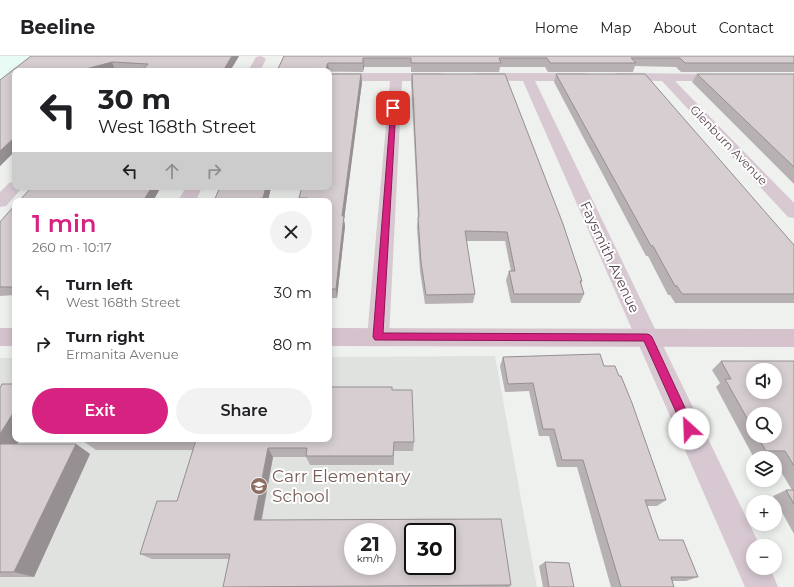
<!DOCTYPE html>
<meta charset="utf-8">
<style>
:root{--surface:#fff;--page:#f2f2f2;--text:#202124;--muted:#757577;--line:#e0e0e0;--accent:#d62381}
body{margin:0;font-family:Montserrat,sans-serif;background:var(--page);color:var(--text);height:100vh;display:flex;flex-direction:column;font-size:15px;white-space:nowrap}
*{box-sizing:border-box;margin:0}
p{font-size:13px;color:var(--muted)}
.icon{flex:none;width:22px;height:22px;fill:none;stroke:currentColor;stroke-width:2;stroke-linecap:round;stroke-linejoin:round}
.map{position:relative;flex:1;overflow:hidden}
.panel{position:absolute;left:12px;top:142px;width:320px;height:244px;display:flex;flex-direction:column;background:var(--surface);border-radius:8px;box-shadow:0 2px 10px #0003}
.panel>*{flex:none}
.banner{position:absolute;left:12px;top:12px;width:320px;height:122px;border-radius:8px;box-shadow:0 2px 10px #0003;background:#fff;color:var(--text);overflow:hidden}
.buttons{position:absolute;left:746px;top:307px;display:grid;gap:8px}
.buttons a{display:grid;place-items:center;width:36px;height:36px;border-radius:50%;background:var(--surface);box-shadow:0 2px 10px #0003;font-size:20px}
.speed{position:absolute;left:344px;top:467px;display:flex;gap:8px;font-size:20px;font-weight:700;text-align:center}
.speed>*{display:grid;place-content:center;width:52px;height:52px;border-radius:50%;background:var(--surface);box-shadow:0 2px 10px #0003;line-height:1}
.speed small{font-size:10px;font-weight:400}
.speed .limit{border:2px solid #111;border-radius:6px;background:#fff;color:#111}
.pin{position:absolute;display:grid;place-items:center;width:34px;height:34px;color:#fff;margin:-17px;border-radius:8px;box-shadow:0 2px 6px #0006}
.me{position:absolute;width:44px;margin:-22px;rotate:335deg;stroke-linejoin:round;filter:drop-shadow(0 0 3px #0008)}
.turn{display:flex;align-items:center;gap:14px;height:84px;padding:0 20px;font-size:18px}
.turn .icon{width:52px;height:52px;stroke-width:2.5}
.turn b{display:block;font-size:28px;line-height:34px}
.lanes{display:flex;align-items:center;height:38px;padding:0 20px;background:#0003;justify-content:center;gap:20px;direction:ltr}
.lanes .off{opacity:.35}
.round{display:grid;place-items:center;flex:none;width:42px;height:42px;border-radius:21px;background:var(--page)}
.summary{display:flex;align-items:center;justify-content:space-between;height:68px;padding:0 20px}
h1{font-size:24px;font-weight:600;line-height:30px;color:var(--accent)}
.primary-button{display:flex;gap:8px;margin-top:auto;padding:8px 20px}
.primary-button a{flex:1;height:46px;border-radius:24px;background:var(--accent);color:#fff;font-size:16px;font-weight:600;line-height:46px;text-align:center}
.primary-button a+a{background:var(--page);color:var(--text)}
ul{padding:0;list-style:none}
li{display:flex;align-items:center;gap:12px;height:52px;padding:0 20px}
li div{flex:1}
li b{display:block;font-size:15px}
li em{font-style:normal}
header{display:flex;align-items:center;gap:24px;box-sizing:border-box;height:56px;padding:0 20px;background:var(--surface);border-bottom:1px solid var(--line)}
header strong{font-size:19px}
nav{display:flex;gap:22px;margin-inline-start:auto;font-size:14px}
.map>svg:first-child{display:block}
</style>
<header>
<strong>Beeline</strong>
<nav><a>Home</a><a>Map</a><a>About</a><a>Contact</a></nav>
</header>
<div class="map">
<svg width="794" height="531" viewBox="0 0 794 531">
<rect width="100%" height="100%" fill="#eef1ee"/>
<path fill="#e8fbf4" d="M0 0H77L15 15 0 54Z"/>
<path fill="#dfe2df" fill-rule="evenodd" d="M495 300 537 531H0V302H15V383H329V301ZM353 476H387V510H353ZM413 476H447V510H413Z"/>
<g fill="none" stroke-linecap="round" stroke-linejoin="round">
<path fill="#d7c8d2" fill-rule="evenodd" d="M261 0 266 3 260 15H248L256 1Z
M329 17H441L445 18 447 21 445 24 441 25H402L389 281 386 287 378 290 370 287 367 281 390 25H329Z
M477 17H585L589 18 591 21 589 24 585 25H535L760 490H753V512H770L778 531H745L523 25 473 24 471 21 473 18Z
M617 17 729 18 731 21 729 24 725 25H675L794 147V162L788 161 662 25 613 24 611 21 613 18Z
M15 125V131H23L6 150 0 151V136L9 127Z
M186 131H202L196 145H178Z"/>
<path fill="#d6c2cd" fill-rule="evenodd" d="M0 272H15V290H0Z
M329 272 794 273V291L329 290Z"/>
</g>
<path fill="#b8b1b4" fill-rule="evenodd" d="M31 0H239L230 15H133L115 14 15 15V95L0 110V24Z
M284 0H794V16H681L676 11 635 10 633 16H548L545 11H500L499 16H411V11H364L363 16 277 15Z
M412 18 582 225 581 228 584 238 580 247H511L506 224 509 215H511L505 185H466L475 238 473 247 425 248 420 215 417 171 418 161 411 26Z
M556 18 794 189V247H675L670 239H668L648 200H646L554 26Z
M697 18H794V128L692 26Z
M362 26 344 164 345 170 337 242H329V145H300L299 142Z
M271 131 268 145H214Z
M15 149V239L0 240V166Z
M503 301 604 310 666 444 657 450H647L659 484 698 521 686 525H672L674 531H611L577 411H557L549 380H539L529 335 505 336 500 310Z
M721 305H794V478L773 440 786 434H792L775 406V402H754L716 331 720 327 712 314ZM753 358 775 380H753Z
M0 332 20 383 17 388H76L90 398 34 521H0Z
M392 334 414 386 413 395H394V409H310L306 401H273L262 464 511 529 509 531H223L229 503H152L140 498 177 445 193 394H96L83 385 329 383Z
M545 506 574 531H543L539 510Z"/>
<path fill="#969092" d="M232 0H239L230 15H223Z
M363 2 364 11 363 16Z
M112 6 115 14 111 15H81L82 14Z
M328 7 329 15H326L327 9Z
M361 18 362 26 344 164 345 170 337 242 336 233 342 160Z
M15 81V95L0 110V95Z
M152 131H161L153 145H143Z
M266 131H271L268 145H264L263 142Z
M15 354V383H20L12 398 0 391V378Z
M76 388 90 398 34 521 14 516Z
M268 392 273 401 260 470 254 464Z"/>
<path fill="#d6ced1" stroke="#969092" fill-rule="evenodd" d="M31 0H232L223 15H142L148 8 112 6 82 14 81 15H15V81L0 95V24Z
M284 0H794V7H685L680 2H631L636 7H550L547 2H499L501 7H411V2H363V7H328L327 9 326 15H277Z
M329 18H361L342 160H344L336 233H329V145H307L308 142H299L302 131H329Z
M412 18H505L563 168 582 225H580L584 238H514L509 215H515L507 176 465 175 475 238 426 239 421 206 418 161H419Z
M556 18H645L794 189V238H682L677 230H675L653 190H651Z
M697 18H794V111Z
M32 131H152L143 145H19Z
M220 131H266L263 142H261L260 145H214Z
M15 149V231H0V166Z
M600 298 604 310H615L619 320H621L632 347 666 444H645L659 484H683L698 521H671L674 531H621L583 404H562L554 373H543L533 327 508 328 503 301Z
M721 305H794V410L785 395H766L757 380H775V358H753V373L725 323H731ZM753 314H775V336H753Z
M2 328H15V354L0 378V332Z
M329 331H392V334H412L414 386H394L393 400H306L307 392H268L254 464 501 463 511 529 223 531 230 498H140L157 445H177L196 384 83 385 84 383H329ZM353 476H387V510H353ZM413 476H447V510H413Z
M0 388H76L14 516H0Z
M786 434H794V448Z
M545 506 569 507 574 531H549Z"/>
<path fill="#d62381" stroke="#8b1754" d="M391 51 396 52 383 277 647 278 650 279 652 281 693 369 695 373 693 376 689 378 685 376 644 285 375 284 373 281Z"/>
<defs>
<g id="school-disc" transform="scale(0.9)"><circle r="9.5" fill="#8d6e63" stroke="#fff"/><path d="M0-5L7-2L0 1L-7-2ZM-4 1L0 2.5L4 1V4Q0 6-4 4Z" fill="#fff"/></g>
</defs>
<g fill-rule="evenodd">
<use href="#school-disc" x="259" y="430"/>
</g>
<g text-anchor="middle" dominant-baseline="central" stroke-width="4" stroke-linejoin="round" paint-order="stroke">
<g font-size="12" fill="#5a4753" stroke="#fff">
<text transform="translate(729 89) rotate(46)">Glenburn Avenue</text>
</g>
<g font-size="14" fill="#5a4753" stroke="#fff">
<text transform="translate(610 201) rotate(65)">Faysmith Avenue</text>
</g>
<g font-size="17" fill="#785e54" stroke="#fff" text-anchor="start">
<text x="272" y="420">Carr Elementary<tspan x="272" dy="20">School</tspan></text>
</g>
</g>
</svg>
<div class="buttons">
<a><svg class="icon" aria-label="sound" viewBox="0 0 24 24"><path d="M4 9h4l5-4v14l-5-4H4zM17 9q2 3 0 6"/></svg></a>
<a><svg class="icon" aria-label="search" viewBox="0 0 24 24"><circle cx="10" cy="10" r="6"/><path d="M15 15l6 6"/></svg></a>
<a><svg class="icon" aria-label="layers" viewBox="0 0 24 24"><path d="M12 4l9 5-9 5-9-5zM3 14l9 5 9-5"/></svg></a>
<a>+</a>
<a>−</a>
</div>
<div class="speed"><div>21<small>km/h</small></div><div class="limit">30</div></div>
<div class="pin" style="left:393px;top:52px;background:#d93025"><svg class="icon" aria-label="arrive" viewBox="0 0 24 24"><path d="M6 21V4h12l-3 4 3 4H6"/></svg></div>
<svg class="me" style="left:689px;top:373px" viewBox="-20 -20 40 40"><circle r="19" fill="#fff"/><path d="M0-13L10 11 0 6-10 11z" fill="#d62381"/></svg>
<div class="banner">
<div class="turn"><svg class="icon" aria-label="left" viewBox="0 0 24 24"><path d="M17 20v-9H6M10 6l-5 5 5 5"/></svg><div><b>30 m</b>West 168th Street</div></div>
<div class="lanes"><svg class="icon" aria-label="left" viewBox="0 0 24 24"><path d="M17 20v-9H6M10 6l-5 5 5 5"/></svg><svg class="icon off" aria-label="ahead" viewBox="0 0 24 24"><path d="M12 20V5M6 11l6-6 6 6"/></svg><svg class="icon off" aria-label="right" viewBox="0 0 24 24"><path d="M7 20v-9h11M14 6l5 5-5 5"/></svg></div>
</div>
<section class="panel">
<div class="summary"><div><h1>1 min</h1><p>260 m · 10:17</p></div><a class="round"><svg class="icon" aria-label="close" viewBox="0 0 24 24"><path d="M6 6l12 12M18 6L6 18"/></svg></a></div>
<ul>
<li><svg class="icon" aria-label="left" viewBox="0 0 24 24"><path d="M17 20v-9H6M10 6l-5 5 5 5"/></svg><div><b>Turn left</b><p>West 168th Street</p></div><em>30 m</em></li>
<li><svg class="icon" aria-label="right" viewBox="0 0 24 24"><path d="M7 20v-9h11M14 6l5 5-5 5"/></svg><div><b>Turn right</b><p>Ermanita Avenue</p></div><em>80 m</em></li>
</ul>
<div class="primary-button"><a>Exit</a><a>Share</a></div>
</section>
</div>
